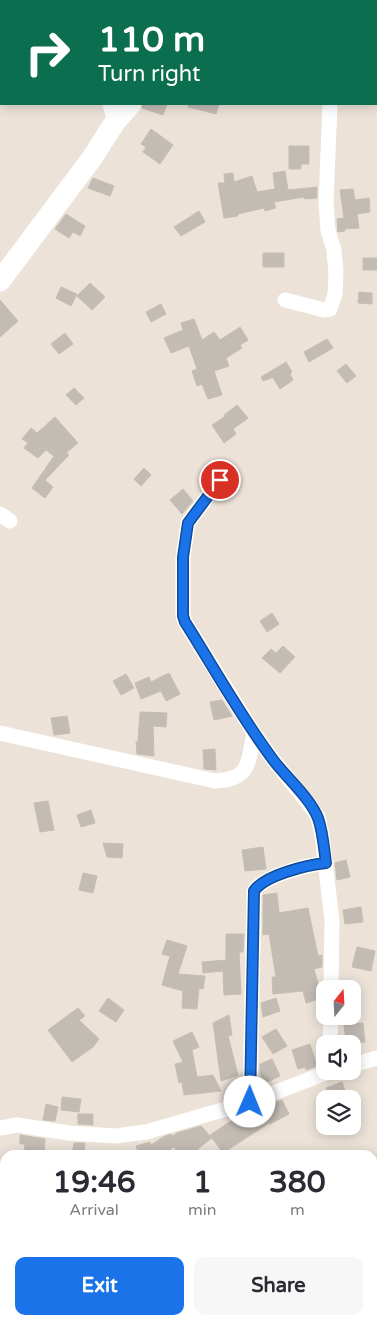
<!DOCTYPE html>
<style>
:root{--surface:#fff;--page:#f7f7f7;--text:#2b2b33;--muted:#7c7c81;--accent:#1a73e8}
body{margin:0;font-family:"Varela Round",sans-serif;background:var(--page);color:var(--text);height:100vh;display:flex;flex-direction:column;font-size:19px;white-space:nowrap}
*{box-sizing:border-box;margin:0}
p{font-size:16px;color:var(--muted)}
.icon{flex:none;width:28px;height:28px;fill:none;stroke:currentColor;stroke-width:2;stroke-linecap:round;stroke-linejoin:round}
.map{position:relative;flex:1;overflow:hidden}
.drawer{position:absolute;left:0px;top:1150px;width:378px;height:175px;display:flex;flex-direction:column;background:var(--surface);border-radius:15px 15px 0 0;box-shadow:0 2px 12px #0003}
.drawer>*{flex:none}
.guide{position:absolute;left:0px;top:0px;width:378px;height:105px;box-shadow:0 2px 12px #0003;background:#0b6e4f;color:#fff;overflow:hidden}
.needle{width:32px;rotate:18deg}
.tools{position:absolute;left:316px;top:980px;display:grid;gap:10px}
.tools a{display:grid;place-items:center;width:45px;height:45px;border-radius:10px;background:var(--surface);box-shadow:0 2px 12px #0003;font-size:25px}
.pin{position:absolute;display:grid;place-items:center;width:42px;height:42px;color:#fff;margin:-21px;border:2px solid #fff;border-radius:50%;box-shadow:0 1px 5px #0007}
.me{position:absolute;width:55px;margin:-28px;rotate:1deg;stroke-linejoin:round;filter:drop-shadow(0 0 4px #0008)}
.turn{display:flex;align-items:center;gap:18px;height:105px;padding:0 15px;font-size:22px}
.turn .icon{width:65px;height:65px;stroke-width:2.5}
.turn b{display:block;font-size:35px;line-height:42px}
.eta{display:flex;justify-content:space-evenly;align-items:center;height:85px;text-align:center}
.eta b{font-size:30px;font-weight:800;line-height:35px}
.action{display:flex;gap:10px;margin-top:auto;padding:10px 15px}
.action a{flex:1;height:58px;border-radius:10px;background:var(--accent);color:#fff;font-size:20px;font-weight:800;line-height:58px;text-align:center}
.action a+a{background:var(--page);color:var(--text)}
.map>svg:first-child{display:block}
</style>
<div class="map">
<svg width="377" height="1325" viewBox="0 0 377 1325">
<rect width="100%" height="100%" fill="#ece2d8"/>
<path fill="#c3bcb5" stroke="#c7beb2" d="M143 104H167L163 115 142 108Z
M189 104H219L216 114 188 107Z
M151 129 173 145 160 164 143 152 146 147 141 144Z
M289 146H309V164H301V169H289Z
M285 171 288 190 317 187V198L305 199 304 197 274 202 276 208 265 211 264 208 238 214V216L224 218 218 183H225L224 174 233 173 234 182 252 176 257 192 275 189 273 173Z
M93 178 114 186 110 196 88 188Z
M353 189 355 200 369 198 370 212 357 214 359 228 344 229 345 231 338 232 337 219 344 218 340 190Z
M199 211 205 222 181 236 174 227Z
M66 214 85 226 80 236 73 232 69 238 55 229Z
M263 253H284V267H263Z
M363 258H377V270H363Z
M90 283 105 297 92 310 77 296Z
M61 287 77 294 71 306 56 298Z
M359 292 372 293V304L358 303Z
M0 300 18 321 0 337Z
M161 304 166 314 151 322 146 312Z
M194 319 202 340 214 332 220 340 240 327 248 340 240 345 242 348 226 358 229 366 214 371 222 395 208 399 202 384 197 386 192 371 197 369 189 346 171 353 164 338 183 330 181 323Z
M65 333 73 344 59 354 51 344Z
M327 339 333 348 309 362 304 352Z
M286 362 292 372 290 374 293 380 280 389 273 378 274 377 263 381 261 377Z
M346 364 356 376 347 383 337 371Z
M74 388 84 398 76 405 66 395Z
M237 405 248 418 233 429 236 434 224 443 212 425 226 416 224 415Z
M55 417 78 443 66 453 69 455 45 480 53 487 45 498 32 488 54 456 46 450 38 458 24 448 28 443 22 439 31 428 37 433Z
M144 468 151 475 141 486 134 479Z
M183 489 193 501 182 514 170 500Z
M272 613 279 624 267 632 260 621Z
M283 646 295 657 280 673 262 658 271 649 276 653Z
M169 673 180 694 166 701 161 691 141 699 135 683 149 677 151 682Z
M126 674 134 688 121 695 113 681Z
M222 700 232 716 214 720 210 702Z
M140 712 167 713 166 727 153 726 154 756 137 754 136 742H138Z
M67 716 70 733 54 735 51 718Z
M215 749 216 770 204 769 203 750Z
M48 801 54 830 40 832 34 803Z
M91 810 95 823 81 827 77 815Z
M103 843 123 844 122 858 107 857Z
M263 847 266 869 245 871 242 850Z
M346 860 350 877 337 880 335 863Z
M83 873 97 876 93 893 79 890Z
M277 893 279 913 308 908 318 956 322 955V967L314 969 322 998 306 1003 303 991 273 994 272 977H276L269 934 263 935V895Z
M361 907 363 922 345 924 343 910Z
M226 934H244L243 952H239L241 994 224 995 223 971 203 973 202 962 226 960Z
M167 940 187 946 178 974 205 976 203 989 199 988 197 1009 182 1008 183 991 162 985 170 956 162 954Z
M357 947 375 951 371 971 352 967Z
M108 998 124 1010 116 1022 99 1011Z
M276 998 280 1011 263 1017 261 1003Z
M78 1008 85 1016 79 1020 99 1039 93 1047 72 1062 48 1030Z
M229 1015 232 1035 228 1036 238 1075 221 1081 213 1023Z
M363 1023 365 1042 346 1043 344 1024Z
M276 1029 287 1046 273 1054 262 1037Z
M192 1032 199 1047 192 1050 197 1077 213 1075 221 1091 184 1095 182 1082 179 1083 175 1064 183 1062 173 1041Z
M310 1044 317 1066 306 1070 305 1067 298 1069 292 1050Z
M272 1059 280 1076 265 1083 260 1073V1064Z
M342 1082 348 1099H330L326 1088Z
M62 1097 81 1099 79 1112 61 1110Z
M282 1100 289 1114 270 1124 269 1123 223 1153 210 1135 240 1115 258 1110Z
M46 1104 58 1107 55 1121 43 1120Z
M78 1114H93V1125L78 1124Z
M201 1126 212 1138 190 1155H180L174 1147 162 1155H137L139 1154 136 1146 150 1142 151 1145 163 1137 171 1134 172 1136 177 1133Z
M20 1135 45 1139 44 1154 24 1153 25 1144H20Z
M74 1143H85L84 1155H72Z"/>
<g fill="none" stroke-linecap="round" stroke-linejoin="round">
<path stroke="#fff" stroke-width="15" d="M53 0 54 1
M359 0V1
M110 104 115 122
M285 300 324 310 330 309 335 294 336 273 334 250 328 231 326 202 330 104
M220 480 188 523 183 557V616L185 622 254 733 274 761 309 804 318 817 322 835 332 921 331 989
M0 514 10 521
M0 733 215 781C251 780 248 761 254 733
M330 1044 331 1016
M352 1065 377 1058
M250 1102 254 891C264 876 307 865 326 863
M0 1128 17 1125 69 1133 115 1136 146 1132 250 1102 331 1071"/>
<path stroke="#fff" stroke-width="21" d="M217 1 218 0
M0 281 92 158 115 122 131 104
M372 1268 377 1267
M240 1325 252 1320"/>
</g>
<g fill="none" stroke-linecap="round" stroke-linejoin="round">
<g stroke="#114b97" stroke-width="12">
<path id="route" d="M220 480 188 523 183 557V616L185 622C214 668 241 717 274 761 287 778 310 798 318 818 323 832 324 849 326 863 307 865 265 875 254 891L250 1102"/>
</g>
<use href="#route" stroke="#1a73e8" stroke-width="9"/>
</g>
</svg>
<div class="tools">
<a><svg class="needle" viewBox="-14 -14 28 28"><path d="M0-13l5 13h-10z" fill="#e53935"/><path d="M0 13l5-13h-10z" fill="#7c7c81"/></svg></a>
<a><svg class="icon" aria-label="sound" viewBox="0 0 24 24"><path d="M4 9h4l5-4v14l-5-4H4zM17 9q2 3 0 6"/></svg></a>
<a><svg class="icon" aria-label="layers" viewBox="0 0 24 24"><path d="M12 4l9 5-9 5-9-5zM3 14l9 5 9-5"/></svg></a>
</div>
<div class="pin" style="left:220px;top:480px;background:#d93025"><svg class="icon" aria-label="arrive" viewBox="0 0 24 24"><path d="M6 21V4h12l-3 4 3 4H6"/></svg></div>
<svg class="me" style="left:250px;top:1102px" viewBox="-20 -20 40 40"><circle r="19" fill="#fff"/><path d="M0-13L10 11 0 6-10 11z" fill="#1a73e8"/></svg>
<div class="guide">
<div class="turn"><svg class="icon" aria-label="right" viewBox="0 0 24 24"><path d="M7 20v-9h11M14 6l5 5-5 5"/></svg><div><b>110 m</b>Turn right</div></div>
</div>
<section class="drawer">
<div class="eta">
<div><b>19:46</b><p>Arrival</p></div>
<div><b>1</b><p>min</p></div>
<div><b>380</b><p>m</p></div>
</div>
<div class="action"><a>Exit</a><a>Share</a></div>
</section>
</div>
